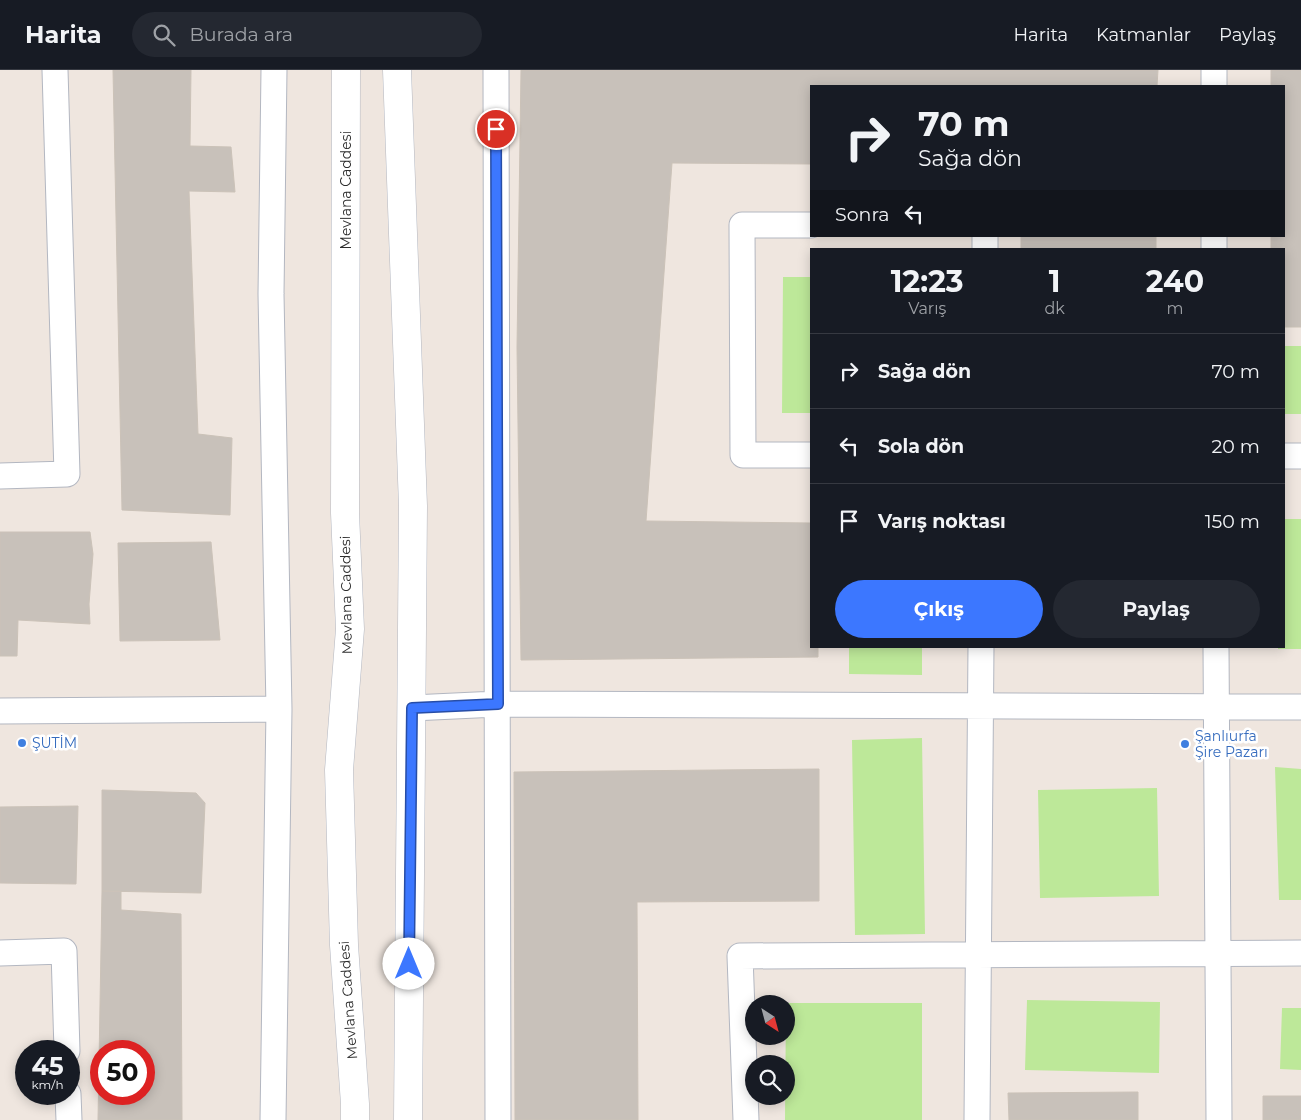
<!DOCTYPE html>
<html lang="tr">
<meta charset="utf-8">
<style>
:root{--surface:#171b24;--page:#242831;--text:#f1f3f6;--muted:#9ea1a6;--line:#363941;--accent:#3c77ff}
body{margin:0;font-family:Montserrat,sans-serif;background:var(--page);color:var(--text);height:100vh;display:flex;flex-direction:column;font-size:19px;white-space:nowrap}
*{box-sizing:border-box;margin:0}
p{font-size:16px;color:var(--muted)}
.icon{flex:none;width:28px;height:28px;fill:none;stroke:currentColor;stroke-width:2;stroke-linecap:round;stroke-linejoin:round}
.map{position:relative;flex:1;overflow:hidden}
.sheet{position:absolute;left:810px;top:178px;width:475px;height:400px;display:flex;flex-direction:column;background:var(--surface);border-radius:0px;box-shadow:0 2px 12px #0003}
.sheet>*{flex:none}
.hud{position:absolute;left:810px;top:15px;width:475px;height:152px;border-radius:0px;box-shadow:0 2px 12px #0003;background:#171b24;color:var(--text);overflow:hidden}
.needle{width:32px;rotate:144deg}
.tools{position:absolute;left:745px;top:925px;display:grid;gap:10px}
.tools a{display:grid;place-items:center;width:50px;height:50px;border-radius:50%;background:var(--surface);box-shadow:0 2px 12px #0003;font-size:25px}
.speed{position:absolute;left:15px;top:970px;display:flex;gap:10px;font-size:25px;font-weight:700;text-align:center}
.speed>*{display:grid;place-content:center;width:65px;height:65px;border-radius:50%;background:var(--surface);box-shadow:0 2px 12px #0003;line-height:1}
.speed small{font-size:12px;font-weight:400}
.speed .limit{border:8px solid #d22;background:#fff;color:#111}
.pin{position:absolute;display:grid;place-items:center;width:42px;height:42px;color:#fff;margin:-21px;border:2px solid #fff;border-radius:50%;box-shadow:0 1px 5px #0007}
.me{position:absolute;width:55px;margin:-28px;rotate:0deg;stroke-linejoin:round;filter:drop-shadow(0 0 4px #0008)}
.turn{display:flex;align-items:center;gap:18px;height:105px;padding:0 25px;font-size:22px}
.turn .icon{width:65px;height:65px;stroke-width:2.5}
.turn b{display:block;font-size:35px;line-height:42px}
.then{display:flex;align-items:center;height:48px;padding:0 25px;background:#0003;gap:10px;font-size:19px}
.eta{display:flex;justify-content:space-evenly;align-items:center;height:85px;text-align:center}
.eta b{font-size:30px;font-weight:700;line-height:35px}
.cta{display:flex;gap:10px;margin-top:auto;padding:10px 25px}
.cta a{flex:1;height:58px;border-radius:30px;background:var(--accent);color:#fff;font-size:20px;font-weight:700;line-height:58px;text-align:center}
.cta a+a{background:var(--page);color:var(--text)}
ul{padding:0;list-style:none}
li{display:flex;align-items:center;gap:15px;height:75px;padding:0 25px;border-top:1px solid var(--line)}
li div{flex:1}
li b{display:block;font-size:19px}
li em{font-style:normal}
header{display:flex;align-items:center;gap:30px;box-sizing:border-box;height:70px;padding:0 25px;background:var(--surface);border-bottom:1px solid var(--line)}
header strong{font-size:24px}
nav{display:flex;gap:28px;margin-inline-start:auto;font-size:18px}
.search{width:350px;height:45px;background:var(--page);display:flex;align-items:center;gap:12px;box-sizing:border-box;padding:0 18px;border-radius:28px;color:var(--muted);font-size:19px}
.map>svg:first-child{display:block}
</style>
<header>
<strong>Harita</strong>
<div class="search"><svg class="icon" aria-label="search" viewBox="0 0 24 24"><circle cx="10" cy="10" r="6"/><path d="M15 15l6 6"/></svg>Burada ara</div>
<nav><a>Harita</a><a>Katmanlar</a><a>Paylaş</a></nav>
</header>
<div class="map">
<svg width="1301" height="1050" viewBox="0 0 1301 1050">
<rect width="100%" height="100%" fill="#efe6df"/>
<path fill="#bde899" d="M783 207H811V343H782Z
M1284 276H1301V344H1284Z
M1284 449H1301V579H1278V576H1284Z
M849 576H922V605L849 604Z
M922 668 925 864 855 865 852 670Z
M1275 697 1301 699V830H1279Z
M1157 718 1159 826 1040 828 1038 720Z
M1027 930 1160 932 1159 1003 1025 1000Z
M785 933H922V1050H785L786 934Z
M1282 938H1301V1000L1280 999Z"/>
<path fill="#c8c1ba" stroke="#cbc2b8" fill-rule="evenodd" d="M113 0H191L190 76 231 77 235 122 189 121 198 364 232 368 230 445 122 440Z
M521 0H1158L1157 16H811V94L672 93 646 451 811 453V576H818V587L521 590 517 277Z
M1271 0H1301V257H1284V179H1271V166H1284V16H1271Z
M1021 166H1156V179H1021Z
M0 462H90L93 484 89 534 90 554 18 550 17 586H0Z
M211 472 220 570 120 571 118 473Z
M819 699V831L637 832 638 1050H515L514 702Z
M102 720 196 723 205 733 201 823 102 821Z
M78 736 76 814 0 813V737Z
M102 821H121V840L181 844 182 1050H98ZM101 981H144V1024H101Z
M1138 1022V1050H1009L1008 1023Z
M1263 1026H1301V1050H1263Z"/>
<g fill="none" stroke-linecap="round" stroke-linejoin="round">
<g stroke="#b3b7c1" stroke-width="27">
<path id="minor" d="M496 0 498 1050
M1214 0V16
M811 155H742L743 385H811
M1214 166V179
M985 179V166
M1284 386H1301
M0 406 67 404 55 0
M1216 576 1219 1050
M412 638 497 634 1301 637
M0 641 279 639
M0 883 64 881 67 981
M68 1024 69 1050
M273 1050 279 639 271 224 274 0
M746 1050 740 886 1301 883
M977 1050 981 576"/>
</g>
<g stroke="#b3b7c1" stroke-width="29">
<path id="secondary" d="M346 0 345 443 350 559 339 700 344 875 355 1034V1050
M397 0 413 436 408 1050"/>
</g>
<use href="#minor" stroke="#fff" stroke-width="25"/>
<use href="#secondary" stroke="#fff" stroke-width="28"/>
</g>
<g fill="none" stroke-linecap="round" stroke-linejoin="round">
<g stroke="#274da6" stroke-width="12">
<path id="route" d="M409 894 412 638 498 634 496 59"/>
</g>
<use href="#route" stroke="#3c77ff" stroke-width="9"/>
</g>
<g fill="#3f7fe0" stroke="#fff" stroke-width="2">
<circle cx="22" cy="673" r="5"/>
<circle cx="1185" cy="674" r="5"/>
</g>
<g text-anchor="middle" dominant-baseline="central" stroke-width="5" stroke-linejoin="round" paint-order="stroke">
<g font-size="14" fill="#2d2d2d" stroke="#fff">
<text transform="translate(346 120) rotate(-90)">Mevlana Caddesi</text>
<text transform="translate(346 525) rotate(-91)">Mevlana Caddesi</text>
<text transform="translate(348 930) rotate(-94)">Mevlana Caddesi</text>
</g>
<g font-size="14" fill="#366cbe" stroke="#fff" text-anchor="start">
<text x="1195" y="666">Şanlıurfa<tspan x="1195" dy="16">Şire Pazarı</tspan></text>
<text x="32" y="673">ŞUTİM</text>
</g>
</g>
</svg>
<div class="tools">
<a><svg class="needle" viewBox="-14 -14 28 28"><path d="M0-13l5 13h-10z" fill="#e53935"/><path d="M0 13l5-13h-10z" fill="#9ea1a6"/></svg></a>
<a><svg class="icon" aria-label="search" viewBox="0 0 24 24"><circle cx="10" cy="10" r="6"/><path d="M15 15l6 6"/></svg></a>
</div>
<div class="speed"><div>45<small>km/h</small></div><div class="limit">50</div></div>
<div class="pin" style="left:496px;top:59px;background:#d93025"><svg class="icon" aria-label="arrive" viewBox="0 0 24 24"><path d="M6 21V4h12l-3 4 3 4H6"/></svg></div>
<svg class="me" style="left:409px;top:894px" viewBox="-20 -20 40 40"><circle r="19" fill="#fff"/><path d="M0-13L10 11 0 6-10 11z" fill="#3c77ff"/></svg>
<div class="hud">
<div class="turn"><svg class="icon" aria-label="right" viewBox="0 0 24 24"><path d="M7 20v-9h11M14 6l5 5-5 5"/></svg><div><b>70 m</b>Sağa dön</div></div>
<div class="then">Sonra<svg class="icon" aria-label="left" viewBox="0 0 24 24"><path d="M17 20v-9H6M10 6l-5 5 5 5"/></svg></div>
</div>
<section class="sheet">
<div class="eta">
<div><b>12:23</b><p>Varış</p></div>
<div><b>1</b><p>dk</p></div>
<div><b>240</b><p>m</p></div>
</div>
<ul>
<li><svg class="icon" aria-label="right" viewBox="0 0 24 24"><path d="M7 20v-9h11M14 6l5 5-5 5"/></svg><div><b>Sağa dön</b></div><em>70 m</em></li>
<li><svg class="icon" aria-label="left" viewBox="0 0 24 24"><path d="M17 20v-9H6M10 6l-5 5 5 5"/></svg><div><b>Sola dön</b></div><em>20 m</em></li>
<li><svg class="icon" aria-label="arrive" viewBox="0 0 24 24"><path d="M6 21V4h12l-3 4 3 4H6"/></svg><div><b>Varış noktası</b></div><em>150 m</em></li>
</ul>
<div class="cta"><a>Çıkış</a><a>Paylaş</a></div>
</section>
</div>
